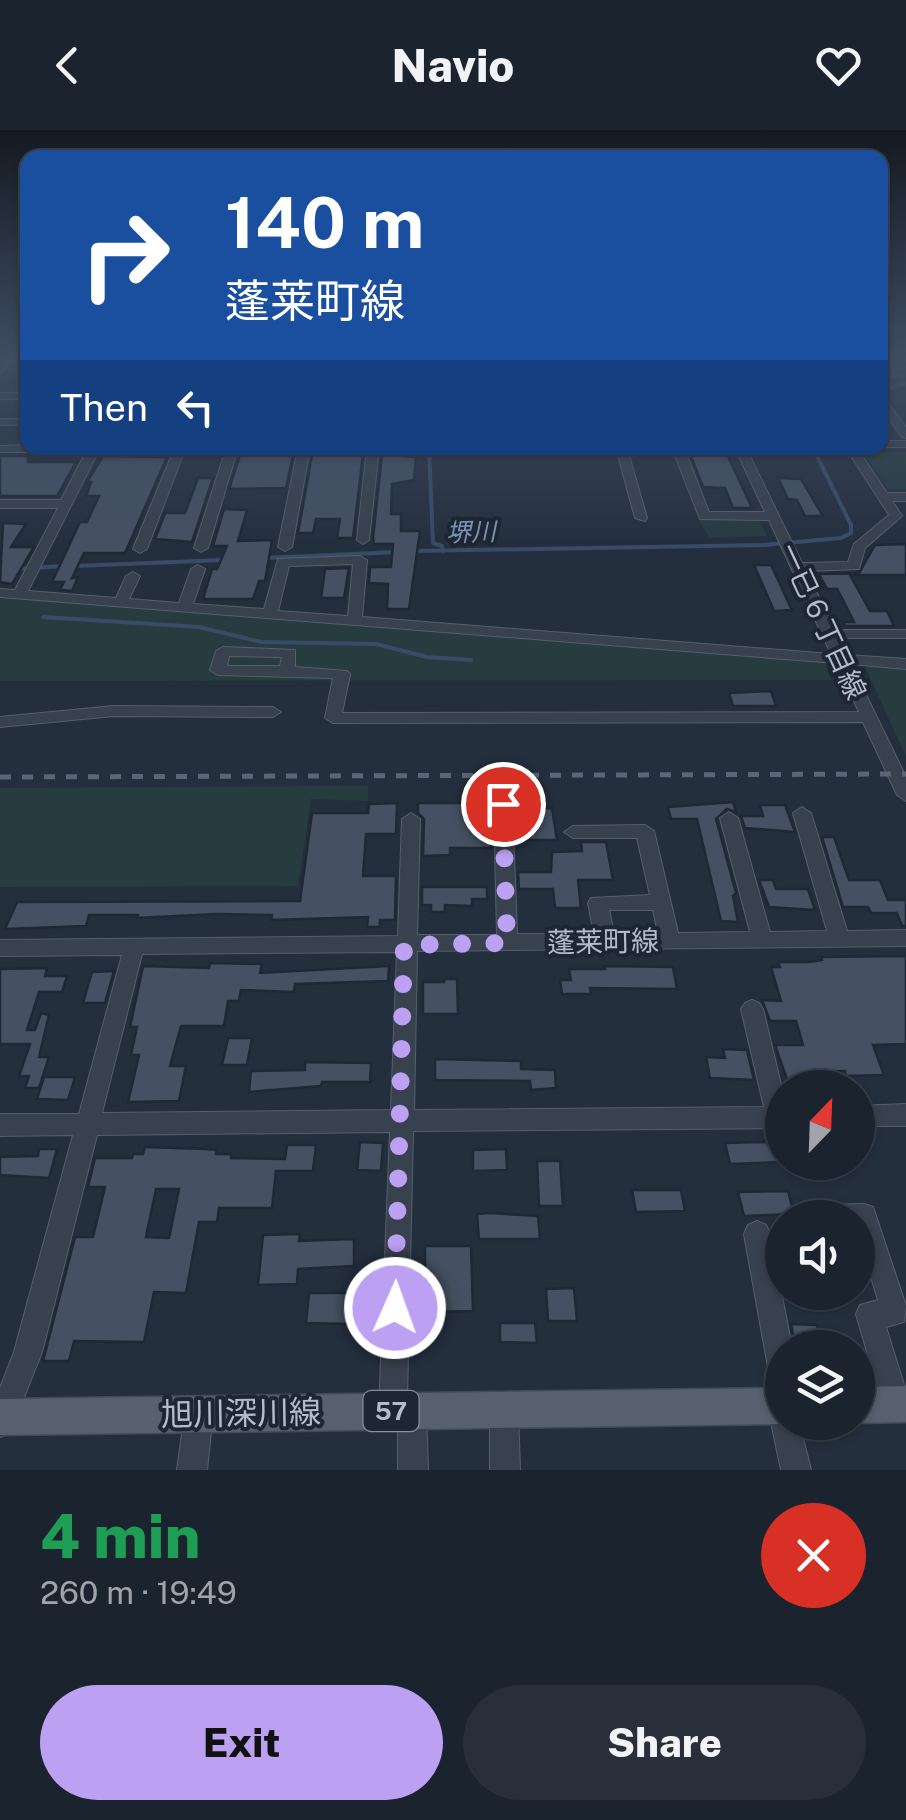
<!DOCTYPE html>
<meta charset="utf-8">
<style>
:root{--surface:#1b232e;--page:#282f3a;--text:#f1f3f6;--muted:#a0a4aa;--line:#39404a;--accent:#bca0f2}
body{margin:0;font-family:"Public Sans","Noto Sans JP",sans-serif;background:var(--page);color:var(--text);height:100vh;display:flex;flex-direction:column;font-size:38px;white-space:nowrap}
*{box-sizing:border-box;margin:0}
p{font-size:32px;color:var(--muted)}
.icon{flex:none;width:55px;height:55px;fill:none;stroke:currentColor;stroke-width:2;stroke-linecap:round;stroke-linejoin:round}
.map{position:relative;height:1340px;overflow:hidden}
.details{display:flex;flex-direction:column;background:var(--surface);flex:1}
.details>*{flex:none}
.banner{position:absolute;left:20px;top:20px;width:868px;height:305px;border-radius:20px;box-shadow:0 2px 8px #0004,0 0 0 2px var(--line);background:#1a4fa0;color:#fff;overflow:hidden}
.needle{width:65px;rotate:23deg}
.controls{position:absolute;left:765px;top:940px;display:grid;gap:20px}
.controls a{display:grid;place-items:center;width:110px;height:110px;border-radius:50%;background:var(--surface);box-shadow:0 2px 8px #0004,0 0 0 2px var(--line);font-size:50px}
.pin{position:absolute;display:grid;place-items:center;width:85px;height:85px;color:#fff;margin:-42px;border:5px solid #fff;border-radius:50%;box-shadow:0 2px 10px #0007}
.me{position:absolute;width:110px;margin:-55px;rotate:2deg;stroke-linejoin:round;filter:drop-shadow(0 0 8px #0008)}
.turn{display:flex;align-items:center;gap:35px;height:210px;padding:0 40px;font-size:45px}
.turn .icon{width:130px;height:130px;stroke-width:2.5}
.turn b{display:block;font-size:70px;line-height:85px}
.then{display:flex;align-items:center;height:95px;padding:0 40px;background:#0003;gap:20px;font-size:38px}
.round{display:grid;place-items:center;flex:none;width:105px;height:105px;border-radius:52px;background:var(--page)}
.summary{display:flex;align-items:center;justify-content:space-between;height:170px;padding:0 40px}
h1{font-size:60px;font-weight:800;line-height:75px;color:#1e9e55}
.cta{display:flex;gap:20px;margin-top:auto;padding:20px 40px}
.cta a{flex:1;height:115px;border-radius:60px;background:var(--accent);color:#111;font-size:40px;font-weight:800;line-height:115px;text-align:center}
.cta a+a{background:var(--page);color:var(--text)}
header{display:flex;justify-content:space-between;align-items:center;height:130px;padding:0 40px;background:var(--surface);font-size:45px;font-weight:800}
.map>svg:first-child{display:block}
</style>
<header><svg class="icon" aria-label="back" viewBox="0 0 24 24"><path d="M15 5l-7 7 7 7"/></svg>Navio<svg class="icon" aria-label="heart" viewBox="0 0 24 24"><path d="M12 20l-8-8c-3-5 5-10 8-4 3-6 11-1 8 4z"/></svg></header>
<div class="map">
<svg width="906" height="1340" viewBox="0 0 906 1340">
<rect width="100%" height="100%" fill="#242f3e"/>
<path fill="#263c3f" d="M863 322H906V359H888Z
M698 388H759L767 406 709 408Z
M0 467 824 530 831 550 0 551Z
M863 532 906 536V627Z
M368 656V671L311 669 298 756 0 757V658Z"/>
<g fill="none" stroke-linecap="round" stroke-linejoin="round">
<path stroke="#394c67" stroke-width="4" d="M880 262 906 253
M429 318 433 413 442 416 443 421
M414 421 764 415 841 408 851 403V395L813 318
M264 428 398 422
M75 436 223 430
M15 439 64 436
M43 487 199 497 261 512 376 514 427 527 471 530"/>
</g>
<path fill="#455162" stroke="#1f2835" stroke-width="2.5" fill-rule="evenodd" d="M689 321 726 322 752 378H733L725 358 703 357Z
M342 324H363L353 408H337L340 389H316L313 403H298L312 325Z
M382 324 416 327 414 350 392 354 391 384H401V401H420L409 479H387L388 454 369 453 370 437H391L393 414H374L373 408Z
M240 325H293L286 358 229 359Z
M0 326H28V332H76L57 366H0Z
M103 326 167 327 125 423H84L72 448 78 447 72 461 60 460 64 452H52L80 392H87L99 366H86L91 352H87Z
M198 348H213L192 412 155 409 165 383H185Z
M778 348 801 349 823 386H805L797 370 788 369Z
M224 379 247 380 238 411 272 410 265 451H259L253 469H203L212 439H217L227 416H213Z
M3 393 26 394 11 417H34L12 454 0 452Z
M906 414V445H850L870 481H887L894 496H845L843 492H854L842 468 837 459H827L819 444 859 443 875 415Z
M754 435H771L792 480 774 481Z
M349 438 344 468H321L325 439Z
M771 561 776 576H733L729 563Z
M733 672 736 682 727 679 716 689 736 763 733 766 738 792 721 791 697 689H671L668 677Z
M397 673 396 704H366L363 746H396L395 790H380V797H367L368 787 271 790 272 785 217 784 137 788 138 785H89L86 796 5 799 17 772 300 771 312 683H368L369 674Z
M418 673H467V682H483L484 688H491V718H450V725L423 726 424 689 418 683Z
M760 675H785L795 702 745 698 741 686H763Z
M552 678 557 710H517L516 680Z
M822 707H834L849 750H880L888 770H906V796H902L897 783H871L868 777H843Z
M581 712H606L613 750H578L581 778H555L553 759H519L518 742H551L552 722 582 721Z
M759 750H773L776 759H808L815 780 769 777Z
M422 757H487V769H472V776L445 775V782H431V775H422Z
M906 826V914L873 915 884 945 846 946 845 941 818 942 822 958H790L775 915H803L796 891H770L762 870 781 871 771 837H780L778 832H809L822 830 821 827Z
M210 833 262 834 260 843 389 836 388 851 295 854 294 862 241 860 239 871H228L224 896H181L170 936H186L179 971 128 972 139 925H131L137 897H130L143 836 209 838Z
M604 836 673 837 677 859 590 858 591 864H562L560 850H571L569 839H605Z
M47 838 45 846H67L62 862H39L27 900H35L41 883 49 885 39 927H49L39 958H25L29 946H19L30 914H0V839Z
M114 841 105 873H83L92 842Z
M444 849H457L458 884H423V852H444Z
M228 908H252L247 935H222Z
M723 919 747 920 754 950 710 948 706 927 725 928Z
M435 929 521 931V939L555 940 556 958 531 960 530 951 435 950Z
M305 932 371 933 370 952H322L321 956 249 962 251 941 305 940Z
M44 947H75L68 970 37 969Z
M360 1012 383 1013 381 1041 357 1040Z
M760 1012 782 1013V1032L730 1034 725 1013Z
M287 1015H316L313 1041H276L272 1078H219L217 1092H199L186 1163 154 1162 144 1212 74 1211 69 1231H43L75 1107H93L105 1057H88L95 1028H132L133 1024H143L145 1017 205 1019 217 1020 216 1024H231V1028L285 1029ZM156 1059H179L169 1108 146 1107Z
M39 1019H57L49 1048 0 1045V1027L38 1026Z
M506 1019 507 1040 473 1041V1020Z
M537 1031H560L563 1076H539Z
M632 1060H681L685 1081 636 1082Z
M788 1061 794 1084 744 1086 738 1062Z
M490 1083 538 1086 540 1109H479L477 1084Z
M300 1104 299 1111 354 1109V1136L298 1139 297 1154 258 1155 263 1105Z
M425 1116H471L473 1181 425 1182Z
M574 1158 577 1191H548L546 1159Z
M309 1163H350L347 1194 306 1193Z
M500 1193H535L537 1213 500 1212Z
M791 1194 817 1195 821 1215 795 1214Z"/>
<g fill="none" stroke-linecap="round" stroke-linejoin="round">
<g stroke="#565f6c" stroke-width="2">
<path id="minor" d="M906 238V244L880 249V243Z
M0 263H28V269H0Z
M880 266 884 267 906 297V308L902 307 880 276Z
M0 289H28V295H0Z
M880 311H906V317H880Z
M28 315 268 318 262 321H237L208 418 201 422 194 418 225 322H184L147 419 140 423 133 419 173 322H98L28 461 116 468 126 446 133 442 140 446 129 469 179 473 191 439 198 435 205 439 193 474 264 479 278 429 360 426 367 430 362 487 831 524 769 390 700 389 672 318H684L709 382H765L735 318H746L802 433 848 432 854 414 889 385 846 318H857L887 363H906V371H892L902 386 865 418 859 439 806 441 835 500H906V508H839L847 525 906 529V539L851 534 906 647V671L897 665 863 592 333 593 325 588 333 548 218 545 210 540 216 521 223 517 295 520V537L347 541 350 544 342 583 859 582 836 533 0 467V459L15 460 58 378H0V370H61L86 322H0V316ZM353 434 348 486 278 481 289 436ZM229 526 282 527 280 536H227Z
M298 318H310L292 417 285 421 278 417Z
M367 318H379L369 410 363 414 357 410Z
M616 318H627L647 388 645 391 635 388Z
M114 576 273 577 281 582 273 587 114 586 0 597V587Z
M503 668 512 674 517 804H594L588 773 591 768 650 765 637 708H573L564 702 573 696 645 695 654 701 678 803 750 802 720 688 729 682 738 688 770 802 827 801 793 683 802 677 811 683 847 801 906 800V816L417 821 414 980 764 977 741 879 745 873 752 870 759 873 763 879 782 959V998L413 1001 407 1269 412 1267 422 1271 426 1281 428 1340H398V1293L393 1295 383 1291 379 1281 390 1002 97 1005 42 1222 10 1303 0 1307V1258L14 1222 73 1005 0 1006V984H79L122 825 0 826V810L398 806 402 689 411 683 420 689 417 805H497L494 674ZM609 780H653L658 803H614ZM397 822 391 980 102 983 142 824Z
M906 974V996H858V976Z
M864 1074 873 1077 906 1176 904 1192 886 1197 906 1261V1284L896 1288 886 1284 882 1274 856 1184 860 1175 878 1170 858 1105V1088L808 1087 811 1078 820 1075Z
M757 1091 766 1095 770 1104 792 1218H782V1251L772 1247 768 1237 744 1104 748 1095Z
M504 1266 514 1270 518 1280 520 1340H490V1280L494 1270Z
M199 1269 209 1273 213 1283 207 1340H177L185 1283 189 1273Z
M782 1279V1292H799L811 1340H781L771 1292 775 1282Z"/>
</g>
<g stroke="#414a57" stroke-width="3">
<path id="major" d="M906 1256V1292L858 1293 857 1292 858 1257Z
M782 1258V1292H786L782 1294 0 1305V1269Z"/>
</g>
<g stroke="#434c59" stroke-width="3">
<path id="highway" d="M3 226H17L0 244Z"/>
</g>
<use href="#minor" fill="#38414e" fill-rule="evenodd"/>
<use href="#major" fill="#56606e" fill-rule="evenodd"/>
<use href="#highway" fill="#746855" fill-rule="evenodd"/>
<path stroke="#5a6575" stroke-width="5" stroke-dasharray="11 11" stroke-linecap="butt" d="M0 647 906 644"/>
</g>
<linearGradient id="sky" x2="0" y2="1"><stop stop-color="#141a22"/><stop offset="0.55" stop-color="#3f4d63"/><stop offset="1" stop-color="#3f4d63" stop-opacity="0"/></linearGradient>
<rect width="906" height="414" fill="url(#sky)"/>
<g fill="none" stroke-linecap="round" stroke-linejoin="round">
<path stroke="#bca0f2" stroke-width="18" stroke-dasharray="0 32.4" d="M395 1178 404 815 507 813 503 674"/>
</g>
<g text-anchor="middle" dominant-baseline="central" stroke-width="8" stroke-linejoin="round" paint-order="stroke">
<g font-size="25" font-style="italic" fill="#7c92b1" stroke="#1d2633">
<text transform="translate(471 402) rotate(-2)">堺川</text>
</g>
<rect fill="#1d2633" stroke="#878f9c" stroke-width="2.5" x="363.5" y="1261" width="55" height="40" rx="8"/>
<g font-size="25" font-weight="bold" fill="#b4bcc9">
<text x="391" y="1281">57</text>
</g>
<g font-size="28" fill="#b4bcc9" stroke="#1d2633">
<text transform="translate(823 491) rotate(65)">一已６丁目線</text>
<text transform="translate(603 811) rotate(-1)">蓬莱町線</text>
</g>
<g font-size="32" fill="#b4bcc9" stroke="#1d2633">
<text transform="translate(241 1283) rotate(-1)">旭川深川線</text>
</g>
</g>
</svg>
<div class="controls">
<a><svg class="needle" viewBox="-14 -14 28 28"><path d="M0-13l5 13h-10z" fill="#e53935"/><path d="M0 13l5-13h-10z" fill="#a0a4aa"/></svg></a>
<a><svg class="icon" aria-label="sound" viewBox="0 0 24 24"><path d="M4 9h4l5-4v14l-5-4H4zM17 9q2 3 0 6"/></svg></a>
<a><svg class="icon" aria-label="layers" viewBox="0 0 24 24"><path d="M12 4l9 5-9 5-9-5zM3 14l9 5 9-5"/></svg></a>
</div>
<div class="pin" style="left:503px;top:674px;background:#d93025"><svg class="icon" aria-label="arrive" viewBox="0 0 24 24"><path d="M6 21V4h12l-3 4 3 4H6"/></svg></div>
<svg class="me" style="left:395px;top:1178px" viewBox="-20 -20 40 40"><circle r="17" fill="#bca0f2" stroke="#fff" stroke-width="3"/><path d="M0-11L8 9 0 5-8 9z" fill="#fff"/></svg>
<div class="banner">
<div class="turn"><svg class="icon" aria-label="right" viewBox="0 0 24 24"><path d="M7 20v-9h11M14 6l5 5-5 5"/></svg><div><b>140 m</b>蓬莱町線</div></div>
<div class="then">Then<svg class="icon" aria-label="left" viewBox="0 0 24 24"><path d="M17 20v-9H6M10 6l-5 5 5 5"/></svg></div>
</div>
</div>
<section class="details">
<div class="summary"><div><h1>4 min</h1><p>260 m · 19:49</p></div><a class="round" style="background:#d93025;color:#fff"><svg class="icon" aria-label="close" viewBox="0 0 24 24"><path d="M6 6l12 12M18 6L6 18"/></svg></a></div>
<div class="cta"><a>Exit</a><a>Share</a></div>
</section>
